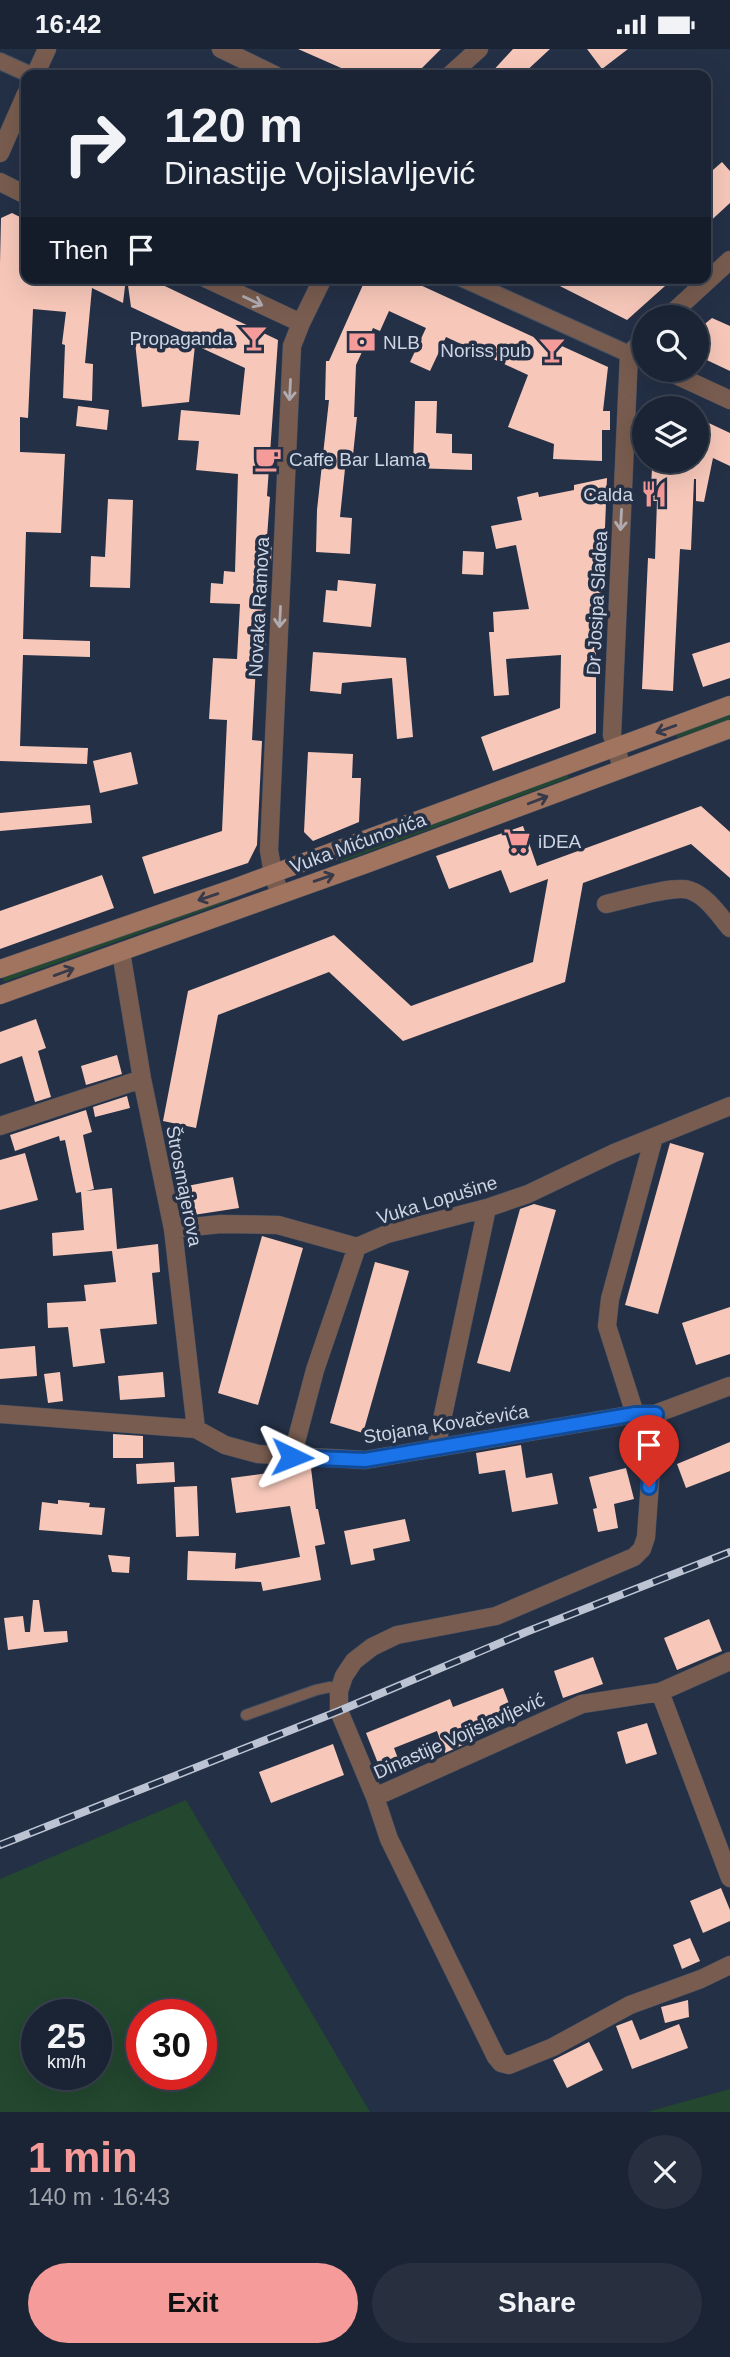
<!DOCTYPE html>
<meta charset="utf-8">
<style>
:root{--surface:#1b2434;--page:#283040;--text:#f1f3f6;--muted:#a0a4ac;--line:#39414f;--accent:#f59b99}
body{margin:0;font-family:Arial,sans-serif;background:var(--page);color:var(--text);height:100vh;display:flex;flex-direction:column;font-size:26px;white-space:nowrap}
*{box-sizing:border-box;margin:0}
p{font-size:23px;color:var(--muted)}
.icon{flex:none;width:38px;height:38px;fill:none;stroke:currentColor;stroke-width:2;stroke-linecap:round;stroke-linejoin:round}
.map{position:relative;height:2063px;overflow:hidden}
.panel{display:flex;flex-direction:column;background:var(--surface);flex:1}
.panel>*{flex:none}
.banner{position:absolute;left:21px;top:21px;width:690px;height:214px;border-radius:14px;box-shadow:0 7px 28px #0002,0 0 0 2px var(--line);background:#1b2434;color:var(--text);overflow:hidden}
.buttons{position:absolute;left:632px;top:256px;display:grid;gap:14px}
.buttons a{display:grid;place-items:center;width:77px;height:77px;border-radius:50%;background:var(--surface);box-shadow:0 7px 28px #0002,0 0 0 2px var(--line);font-size:35px}
.speed{position:absolute;left:21px;top:1950px;display:flex;gap:14px;font-size:35px;font-weight:700;text-align:center}
.speed>*{display:grid;place-content:center;width:91px;height:91px;border-radius:50%;background:var(--surface);box-shadow:0 7px 28px #0002,0 0 0 2px var(--line);line-height:1}
.speed small{font-size:18px;font-weight:400}
.speed .limit{border:10px solid #d22;background:#fff;color:#111}
.pin{position:absolute;display:grid;place-items:center;width:60px;height:60px;color:#fff;margin:-72px -30px;border-radius:50% 50% 50% 0;rotate:-45deg;box-shadow:0 0 7px #0007}
.pin .icon{rotate:45deg}
.me{position:absolute;width:77px;margin:-38px;rotate:92deg;stroke-linejoin:round;filter:drop-shadow(0 0 5px #0008)}
.turn{display:flex;align-items:center;gap:24px;height:147px;padding:0 28px;font-size:32px}
.turn .icon{width:91px;height:91px;stroke-width:2.5}
.turn b{display:block;font-size:49px;line-height:60px}
.then{display:flex;align-items:center;height:66px;padding:0 28px;background:#0003;gap:14px;font-size:26px}
.round{display:grid;place-items:center;flex:none;width:74px;height:74px;border-radius:37px;background:var(--page)}
.overview{display:flex;align-items:center;justify-content:space-between;height:119px;padding:0 28px}
h1{font-size:42px;font-weight:700;line-height:52px;color:var(--accent)}
.action{display:flex;gap:14px;margin-top:auto;padding:14px 28px}
.action a{flex:1;height:80px;border-radius:42px;background:var(--accent);color:#111;font-size:28px;font-weight:700;line-height:80px;text-align:center}
.action a+a{background:var(--page);color:var(--text)}
.status{display:flex;justify-content:space-between;align-items:center;height:49px;padding:0 35px;background:var(--surface);direction:ltr}
.status svg{height:19px;fill:currentColor}
.map>svg:first-child{display:block}
</style>
<div class="status"><b>16:42</b><svg viewBox="0 0 49 12"><path d="M0 12V9h3v3zM5 12V6h3v6zM10 12V3h3v9zM15 12V0h3v12zM26 1h20v11H26zM47 4h2v5h-2z"/></svg></div>
<div class="map">
<svg width="730" height="2063" viewBox="0 0 730 2063">
<rect width="100%" height="100%" fill="#243046"/>
<path fill="#23472f" fill-rule="evenodd" d="M730 665V671L677 689 676 684Z
M567 724 569 729 341 813 339 807Z
M229 848 230 852 4 933 2 928Z
M186 1751 370 2063H0V1830ZM96 1965V2025H37V1965ZM201 1965V2025H142V1965Z
M730 2040V2063H647Z"/>
<path fill="#f7c8ba" d="M298 0H441L415 26H357Z
M513 0H550L522 26H489Z
M587 0H628L602 20Z
M722 113 730 122V154L705 177V128Z
M12 164 26 171V229H126L123 254 92 239 85 314 93 315 92 352 63 349 65 296 62 295 66 263 33 260 28 369 20 368V403L65 405 61 484 26 483 23 590 90 592V608L23 606 20 697 88 699 87 715 0 712V214L1 169Z
M127 229H148L278 291 267 447 270 448 267 488H272L271 515H267L264 563H267L266 598 257 597 252 691 262 692 257 796 248 814 154 845 142 808 222 782 227 671 209 670 213 609 237 610 240 555 210 554 211 534 223 535 224 522 235 523 238 425 196 421 199 392 178 391 181 361 240 366 245 319 195 296 189 353 142 358 135 293 191 286 131 258Z
M366 229H405L540 291 542 288 608 318 603 362H610V381H602V412L553 410 554 395 508 378 528 326 446 288 430 322 410 313 426 279 389 262 380 282 373 279 356 316 354 368H357L353 406V411L346 410 340 468 352 469 350 505 316 503 317 461 329 351H325L326 312H329Z
M544 229H674L627 271Z
M712 269 730 277V322L696 306V282Z
M415 352H437L436 384 452 385V404L472 405V421L413 419Z
M78 357 109 361 107 381 76 377Z
M696 368 730 384V417L713 409 704 453 696 452V430H694L691 501 680 500 673 642 642 640 648 509 655 510 657 452H650L652 420 655 419V411H696Z
M607 429 602 553H598L596 593V684L493 722 481 688 560 659 561 606 506 610 509 646 494 647 489 583H494L493 563 529 560 516 496 496 500 491 477 522 471 517 448 538 443 539 448 574 441V436Z
M108 450 133 451 130 539 90 538 91 507 105 508Z
M463 502 484 503 483 526 462 525Z
M338 531 376 535 371 578 323 573 326 541 337 542Z
M730 593V629L703 638 692 605Z
M313 603 406 609 413 688 397 690 392 629 342 634 341 645 310 642Z
M131 703 138 735 100 744 93 712Z
M308 703 353 705 352 729H361L359 773 313 792 304 783Z
M90 756 92 774 0 782V764Z
M701 757 730 783V829L691 795 583 834 565 933 403 992 329 923 218 966 196 1079 163 1072 188 942 334 886 411 957 533 913 548 830 510 844 501 821 449 840 436 807 523 777 537 817Z
M102 826 114 859 0 900V862Z
M36 970 46 999 38 1002 51 1048 35 1053 22 1007 0 1015V983Z
M117 1006 122 1025 86 1036 81 1017Z
M127 1047 130 1059 95 1068 93 1058Z
M86 1061 92 1083 83 1086 94 1140 86 1142 112 1139 117 1200 158 1195 160 1223 152 1224 157 1275 100 1280 105 1314 73 1318 68 1278 48 1279 47 1254 86 1252 84 1236 116 1233 112 1202 53 1207 52 1184 84 1181 81 1143 76 1144 65 1091 60 1092 59 1087 15 1102 10 1086Z
M670 1094 704 1104 658 1265 625 1256Z
M25 1104 38 1151 0 1161V1111Z
M233 1128 239 1159 187 1167 182 1138Z
M534 1155 556 1161 510 1323 477 1314 520 1160Z
M262 1187 303 1199 258 1356 218 1344Z
M375 1213 409 1222 363 1384 330 1374Z
M730 1258V1305L696 1316 682 1274Z
M35 1297 37 1327 0 1330V1300Z
M60 1323 63 1352 48 1354 44 1325Z
M163 1323 165 1348 120 1351 118 1327Z
M113 1385 143 1387V1409H113Z
M730 1393V1422L686 1439 677 1415Z
M521 1396 526 1429 552 1424 558 1455 512 1463 505 1421 479 1425 476 1404Z
M174 1413 175 1433 137 1435 136 1415Z
M306 1419H311L316 1460H318L325 1495 315 1497 321 1531 263 1542 261 1533 187 1531 188 1502 236 1504 235 1520 300 1508 290 1457 236 1464 231 1429Z
M626 1419 634 1450 614 1455 618 1479 598 1483 593 1460 597 1459 589 1428Z
M197 1437 199 1487 176 1488 174 1438Z
M58 1451 90 1454 89 1458 105 1459 102 1486 39 1481 42 1453 58 1455Z
M405 1470 410 1492 373 1500 375 1511 351 1516 344 1482Z
M108 1506 130 1508 129 1524 112 1523Z
M33 1551H39L44 1583 67 1582 68 1593 8 1601 4 1569 23 1567 25 1583H30Z
M709 1570 722 1602 677 1621 664 1589Z
M593 1608 603 1635 563 1649 554 1622Z
M503 1639 513 1665 463 1684 467 1694 445 1704 437 1682 394 1699 402 1720 383 1727 366 1684 450 1650 453 1658Z
M647 1674 657 1705 626 1715 617 1683Z
M333 1695 344 1726 271 1754 259 1723Z
M721 1839 730 1861V1872L703 1884 690 1852Z
M690 1889 700 1912 682 1920 673 1896Z
M688 1951 689 1968 665 1974 661 1958Z
M632 1971 640 1991 679 1975 688 1999 632 2020 616 1977Z
M589 1993 603 2021 567 2039 553 2011Z"/>
<g fill="none" stroke-linecap="round" stroke-linejoin="round">
<g stroke="#424e62" stroke-width="12">
<path id="service" d="M246 1666 316 1641 330 1638 339 1642"/>
</g>
<g stroke="#424e62" stroke-width="18">
<path id="pedestrian" d="M0 12 31 26
M461 229 629 305"/>
</g>
<g stroke="#424e62" stroke-width="19">
<path id="minor" d="M221 0 275 26
M35 26 47 0
M450 26 479 0
M0 104 26 45
M0 133 26 146
M205 229 301 274
M668 268 730 211
M629 305 644 290
M663 320 730 351
M622 719 612 686 629 305
M280 845 273 825 269 801 292 297 301 274 323 229
M606 855C625 851 673 836 689 841 706 846 719 866 730 879
M121 903 142 1030 173 1180 196 1380
M0 1077 142 1030
M173 1180 221 1175 278 1176 357 1198
M0 1365 196 1380 225 1396 258 1405 365 1411 635 1365H655L730 1337
M635 1365 607 1277 610 1250 654 1088
M655 1365 646 1488 642 1500 634 1508 496 1567 397 1586 372 1598 354 1612 344 1627 339 1642V1662L375 1748 389 1790 496 2008 501 2014 509 2016 553 1998 630 1956 701 1930 730 1916
M436 1399 487 1159
M292 1408 315 1321 357 1198 387 1185 487 1159 528 1145 614 1104 730 1057
M660 1643 730 1829
M375 1748 582 1655 660 1643 730 1612"/>
</g>
<g stroke="#424e62" stroke-width="19">
<path id="secondary" d="M0 920 234 839 730 656
M0 946 369 814 730 680"/>
</g>
<use href="#service" stroke="#785c4f" stroke-width="10"/>
<use href="#pedestrian" stroke="#785c4f" stroke-width="16"/>
<use href="#minor" stroke="#785c4f" stroke-width="18"/>
<use href="#secondary" stroke="#a0745e" stroke-width="18"/>
<g stroke="#bcc4d4" stroke-width="8">
<path id="rail" d="M0 1796 339 1662 526 1583 730 1503"/>
</g>
<use href="#rail" stroke="#243046" stroke-width="5" stroke-dasharray="16" stroke-linecap="butt"/>
</g>
<defs><path id="oneway-shaft" d="M-6 0H5M1.5-3L5.5 0L1.5 3" fill="none" stroke-width="1.6" stroke-linecap="round" stroke-linejoin="round" transform="scale(1.75)"/></defs>
<g stroke="#afabb0">
<use href="#oneway-shaft" transform="translate(253 252) rotate(25)"/>
<use href="#oneway-shaft" transform="translate(290 341) rotate(93)"/>
<use href="#oneway-shaft" transform="translate(621 471) rotate(93)"/>
<use href="#oneway-shaft" transform="translate(280 568) rotate(93)"/>
</g>
<g stroke="#373a4a">
<use href="#oneway-shaft" transform="translate(666 680) rotate(160)"/>
<use href="#oneway-shaft" transform="translate(538 751) rotate(-21)"/>
<use href="#oneway-shaft" transform="translate(324 829) rotate(-19)"/>
<use href="#oneway-shaft" transform="translate(208 848) rotate(161)"/>
<use href="#oneway-shaft" transform="translate(64 923) rotate(-20)"/>
</g>
<g fill="none" stroke-linecap="round" stroke-linejoin="round">
<g stroke="#114b97" stroke-width="18">
<path id="route" d="M292 1408 365 1411 635 1365H656L649 1438"/>
</g>
<use href="#route" stroke="#1a73e8" stroke-width="12"/>
</g>
<defs>
<g id="bar-bare" transform="scale(2.1)"><path d="M-6-5H6L.8 .8V4.5H3.5V6h-7V4.5H-.8V.8Z" fill="#f59b99" stroke="#243046" stroke-width="2.5" paint-order="stroke"/></g>
<g id="bank-bare" transform="scale(2.1)"><path d="M-6-4H6V4H-6ZM0-2.3a2.3 2.3 0 1 0 0 4.6a2.3 2.3 0 1 0 0-4.6Z" fill="#f59b99" stroke="#243046" stroke-width="2.5" paint-order="stroke"/></g>
<g id="cafe-bare" transform="scale(2.1)"><path d="M-5.5-4.5H6V0H3Q3 3.5 0 3.5H-2.5Q-5.5 3.5-5.5 0ZM3-3.2v2h1.7v-2ZM-6 4.5H4V6H-6Z" fill="#f59b99" stroke="#243046" stroke-width="2.5" paint-order="stroke"/></g>
<g id="restaurant-bare" transform="scale(2.1)"><path d="M-5-6h1v4h1v-4h1v4h1v-4h1v5L-1.5 .5V6h-2V.5L-5-1ZM5-6V6H3V1.5H1.5Q1.5-4 5-6Z" fill="#f59b99" stroke="#243046" stroke-width="2.5" paint-order="stroke"/></g>
<g id="supermarket-bare" transform="scale(2.1)"><path d="M-6-5.5h2.5l.6 2H6L4.5 2H-2.5L-4.4-4H-6ZM-1.5 3.2a1.3 1.3 0 1 0 .1 0ZM3 3.2a1.3 1.3 0 1 0 .1 0Z" fill="#f59b99" stroke="#243046" stroke-width="2.5" paint-order="stroke"/></g>
</defs>
<g fill-rule="evenodd">
<use href="#bar-bare" x="254" y="289"/>
<use href="#bank-bare" x="362" y="293"/>
<use href="#bar-bare" x="552" y="301"/>
<use href="#cafe-bare" x="268" y="410"/>
<use href="#restaurant-bare" x="654" y="445"/>
<use href="#supermarket-bare" x="517" y="792"/>
</g>
<g text-anchor="middle" dominant-baseline="central" stroke-width="7" stroke-linejoin="round" paint-order="stroke">
<g font-size="19" fill="#cdd5e4" stroke="#243046" text-anchor="end">
<text x="233" y="289">Propaganda</text>
<text x="383" y="293" text-anchor="start">NLB</text>
<text x="531" y="301">Noriss pub</text>
<text x="289" y="410" text-anchor="start">Caffe Bar Llama</text>
<text x="633" y="445">Calda</text>
<text x="538" y="792" text-anchor="start">iDEA</text>
</g>
<g font-size="19" fill="#cdd5e4" stroke="#243046">
<text transform="translate(597 554) rotate(-87)">Dr Josipa Sladea</text>
<text transform="translate(259 558) rotate(-87)">Novaka Ramova</text>
<text transform="translate(358 794) rotate(-20)">Vuka Mićunovića</text>
<text transform="translate(184 1137) rotate(79)">Štrosmajerova</text>
<text transform="translate(437 1151) rotate(-17)">Vuka Lopušine</text>
<text transform="translate(446 1375) rotate(-9)">Stojana Kovačevića</text>
<text transform="translate(459 1687) rotate(-24)">Dinastije Vojislavljević</text>
</g>
</g>
</svg>
<div class="buttons">
<a><svg class="icon" aria-label="search" viewBox="0 0 24 24"><circle cx="10" cy="10" r="6"/><path d="M15 15l6 6"/></svg></a>
<a><svg class="icon" aria-label="layers" viewBox="0 0 24 24"><path d="M12 4l9 5-9 5-9-5zM3 14l9 5 9-5"/></svg></a>
</div>
<div class="speed"><div>25<small>km/h</small></div><div class="limit">30</div></div>
<div class="pin" style="left:649px;top:1438px;background:#d93025"><svg class="icon" aria-label="arrive" viewBox="0 0 24 24"><path d="M6 21V4h12l-3 4 3 4H6"/></svg></div>
<svg class="me" style="left:292px;top:1408px" viewBox="-20 -20 40 40"><path d="M0-17L14 15 0 8-14 15z" fill="#1a73e8" stroke="#fff" stroke-width="4"/></svg>
<div class="banner">
<div class="turn"><svg class="icon" aria-label="right" viewBox="0 0 24 24"><path d="M7 20v-9h11M14 6l5 5-5 5"/></svg><div><b>120 m</b>Dinastije Vojislavljević</div></div>
<div class="then">Then<svg class="icon" aria-label="arrive" viewBox="0 0 24 24"><path d="M6 21V4h12l-3 4 3 4H6"/></svg></div>
</div>
</div>
<section class="panel">
<div class="overview"><div><h1>1 min</h1><p>140 m · 16:43</p></div><a class="round"><svg class="icon" aria-label="close" viewBox="0 0 24 24"><path d="M6 6l12 12M18 6L6 18"/></svg></a></div>
<div class="action"><a>Exit</a><a>Share</a></div>
</section>
